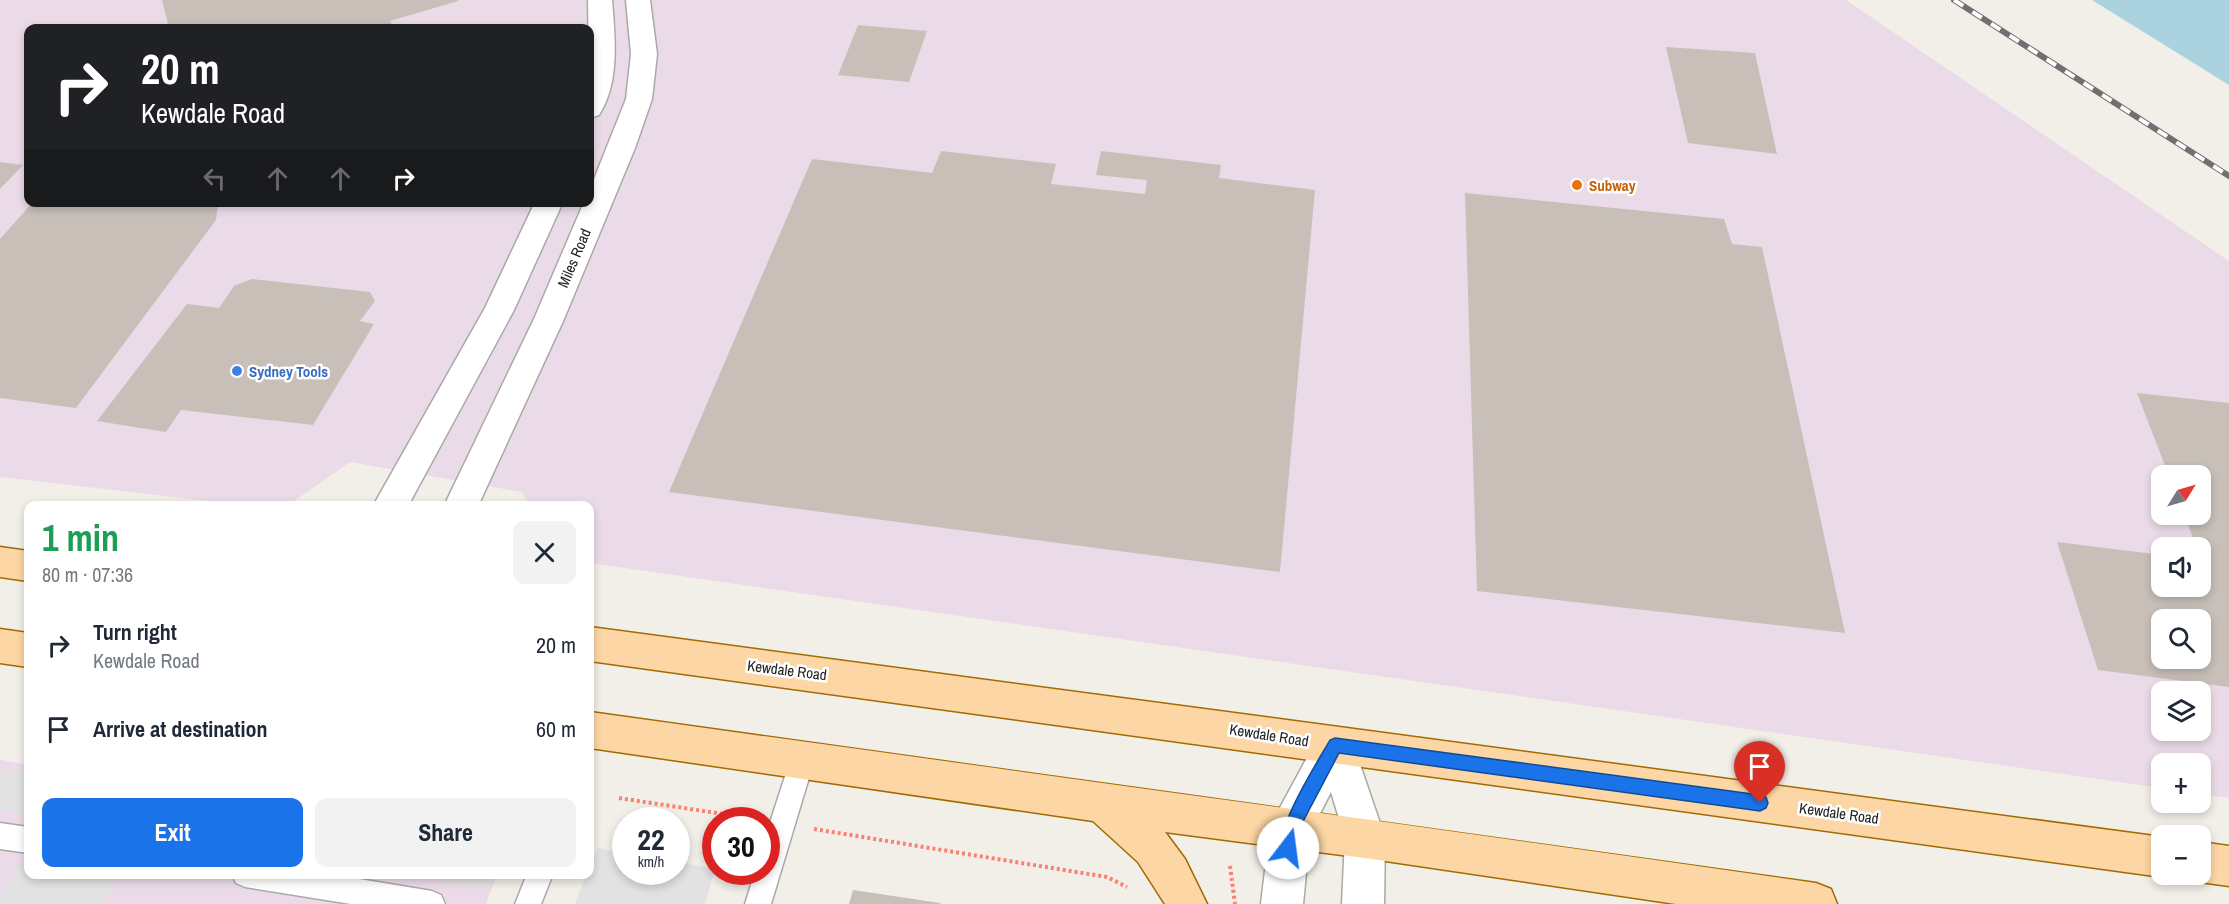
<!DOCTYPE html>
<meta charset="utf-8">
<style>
:root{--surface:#fff;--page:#f2f2f3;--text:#1f2937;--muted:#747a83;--accent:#1a73e8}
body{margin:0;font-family:"Archivo Narrow",sans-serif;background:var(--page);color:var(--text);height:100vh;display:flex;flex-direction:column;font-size:22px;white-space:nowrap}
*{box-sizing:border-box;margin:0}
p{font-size:20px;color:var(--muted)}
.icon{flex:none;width:33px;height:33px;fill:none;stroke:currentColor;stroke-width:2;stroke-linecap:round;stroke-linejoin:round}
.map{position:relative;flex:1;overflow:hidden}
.panel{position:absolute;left:24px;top:501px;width:570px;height:378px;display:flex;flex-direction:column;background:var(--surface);border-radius:12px;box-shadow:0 3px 9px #0003}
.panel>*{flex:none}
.hud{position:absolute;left:24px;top:24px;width:570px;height:183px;border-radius:12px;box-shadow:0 3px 9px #0003;background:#202124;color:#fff;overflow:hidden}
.needle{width:39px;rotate:53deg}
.buttons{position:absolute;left:2151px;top:465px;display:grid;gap:12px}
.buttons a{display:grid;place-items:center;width:60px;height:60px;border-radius:12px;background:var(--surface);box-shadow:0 3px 9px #0003;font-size:30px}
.speed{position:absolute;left:612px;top:807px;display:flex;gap:12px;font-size:30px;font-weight:700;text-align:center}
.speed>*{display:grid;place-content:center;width:78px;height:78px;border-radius:50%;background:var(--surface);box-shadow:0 3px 9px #0003;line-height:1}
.speed small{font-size:15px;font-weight:400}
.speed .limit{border:9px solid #d22;background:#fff;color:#111}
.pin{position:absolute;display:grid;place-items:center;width:51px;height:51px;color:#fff;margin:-62px -26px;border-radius:50% 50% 50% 0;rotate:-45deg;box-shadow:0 0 6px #0007}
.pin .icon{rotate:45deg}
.me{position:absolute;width:66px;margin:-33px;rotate:15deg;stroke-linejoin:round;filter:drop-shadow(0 0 4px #0008)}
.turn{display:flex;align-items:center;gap:21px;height:126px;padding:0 18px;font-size:27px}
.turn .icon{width:78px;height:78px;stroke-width:2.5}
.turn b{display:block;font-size:42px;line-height:51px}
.lanes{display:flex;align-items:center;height:57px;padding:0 18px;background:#0003;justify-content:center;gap:30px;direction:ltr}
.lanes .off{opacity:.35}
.round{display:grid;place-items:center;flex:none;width:63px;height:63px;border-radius:12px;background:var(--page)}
.head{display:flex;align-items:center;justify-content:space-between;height:102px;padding:0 18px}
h1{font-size:36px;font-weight:800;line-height:45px;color:#1e9e55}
.primary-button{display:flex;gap:12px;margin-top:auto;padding:12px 18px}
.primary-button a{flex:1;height:69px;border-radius:12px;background:var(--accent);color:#fff;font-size:24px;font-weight:800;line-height:69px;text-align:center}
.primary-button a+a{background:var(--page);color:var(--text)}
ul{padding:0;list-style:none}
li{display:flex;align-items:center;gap:18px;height:84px;padding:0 18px}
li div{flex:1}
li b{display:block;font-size:22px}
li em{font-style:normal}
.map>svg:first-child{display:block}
</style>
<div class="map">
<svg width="2229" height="904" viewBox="0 0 2229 904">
<rect width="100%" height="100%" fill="#f2efe9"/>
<path fill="#ebdbe8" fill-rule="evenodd" d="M0 0H1846L2229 261V798L2201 794 2200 764H2162L2161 788 590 563V506L529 505 522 492 350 462 287 506 244 505 0 477ZM28 28H590V202H28ZM2162 476H2200V514H2162ZM2162 548H2200V586H2162ZM2162 620H2200V658H2162ZM2162 692H2200V730H2162Z
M0 760 28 765V874L497 875 486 904H0Z"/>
<path fill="#e2e2e2" d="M0 769 28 773V814L0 810Z
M597 848 625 853 626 872H676L677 862 715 869 705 904H575L586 875 590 874V867Z
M19 866 28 867V874L73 875 115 881 101 904H0V895Z
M407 875H497L491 888Z"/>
<path fill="#aad3df" d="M2092 0H2229V85Z"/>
<path fill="#c7bfb8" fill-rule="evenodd" d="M162 0H458V1L390 21 394 28H169Z
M858 25 927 31 909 82 838 75Z
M1666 47 1755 53 1777 154 1688 143Z
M941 151 1056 164 1051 184 1145 194 1147 180 1096 175 1101 151 1221 165 1219 178 1315 190 1280 572 669 492 812 159 932 173Z
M0 162 23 165 0 189Z
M1465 193 1724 219 1732 244 1762 247 1845 633 1477 591Z
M33 202H218L216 220 76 408 0 398V239Z
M252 279 370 292 375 301 360 321 374 324 313 425 181 410 166 432 97 421 187 304 219 308 234 286Z
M2137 393 2229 403V687L2098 670 2057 542 2162 555V586H2200V548H2197L2184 514H2200V476H2169ZM2162 620H2200V658H2162Z
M853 890 940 903V904H849Z"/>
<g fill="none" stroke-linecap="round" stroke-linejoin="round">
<g stroke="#a9a9a9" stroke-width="3">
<path id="lane" d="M802 749 811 753 814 761 771 904H745L755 872H766V835L790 761 793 753Z
M0 823 28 827V853L0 849Z
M232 874H329L432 891 441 895 445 904H351L245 887 236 883Z
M527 874H553L541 904H515Z"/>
</g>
<g stroke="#a9a9a9" stroke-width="3">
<path id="street" d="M588 0H612C615 37 620 83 599 115L590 118Z
M626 0H650L657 54 652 99 635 148 564 319 478 506H444L534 319 584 202H590V189L626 99 631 54Z
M535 202H563L514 310 408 506H373L485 308Z
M1335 727 1349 732 1385 838 1384 904H1342L1345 838 1331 792 1310 833 1303 904H1261L1270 829 1276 815 1321 732Z"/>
</g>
<g stroke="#a06b00" stroke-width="3">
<path id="primary" d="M0 547 28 551V581L0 577Z
M590 627 2162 837V874H2168L2162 877 590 661Z
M0 629 28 633V667L0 663Z
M590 712C999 769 1408 824 1816 883L1831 889 1837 904H1676L1365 858 1165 832 1185 859 1207 904H1165L1138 862 1093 821 590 748Z
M2200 842 2229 846V886L2200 882 2186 876 2185 874H2200Z"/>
</g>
<path stroke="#fa8072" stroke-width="4" stroke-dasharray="3 3" stroke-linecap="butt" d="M619 798 749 818
M814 829 1107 877 1127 887
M1230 866 1235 904"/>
<use href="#lane" fill="#fff" fill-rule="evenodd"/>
<use href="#street" fill="#fff" fill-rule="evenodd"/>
<use href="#primary" fill="#fcd6a4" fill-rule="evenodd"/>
<g stroke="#707070" stroke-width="6">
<path id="rail" d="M1954 0 2229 176"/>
</g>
<use href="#rail" stroke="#fff" stroke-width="4" stroke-dasharray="11" stroke-linecap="butt"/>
</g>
<path fill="#1a73e8" stroke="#114b97" stroke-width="1.5" d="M1335 738 1760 795 1766 797 1768 803 1766 808 1760 811 1339 753 1298 831 1294 854 1288 856 1282 854C1273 831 1317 763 1330 740Z"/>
<circle fill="#e8710a" stroke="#fff" stroke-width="2" cx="1577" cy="185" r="6"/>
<circle fill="#3f7fe0" stroke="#fff" stroke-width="2" cx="237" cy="371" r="6"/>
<g text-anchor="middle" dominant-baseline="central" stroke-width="5" stroke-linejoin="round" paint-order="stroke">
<g font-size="15" font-weight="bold" fill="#c56008" stroke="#fff" text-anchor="start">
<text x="1589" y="185">Subway</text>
</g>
<g font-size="15" fill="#222" stroke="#fff">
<text transform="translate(574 258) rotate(-67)">Miles Road</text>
<text transform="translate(787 670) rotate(7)">Kewdale Road</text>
<text transform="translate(1269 735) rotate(9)">Kewdale Road</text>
<text transform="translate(1839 813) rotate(8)">Kewdale Road</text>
</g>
<g font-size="15" font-weight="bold" fill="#366cbe" stroke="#fff" text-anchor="start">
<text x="249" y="371">Sydney Tools</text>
</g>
</g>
</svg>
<div class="buttons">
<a><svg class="needle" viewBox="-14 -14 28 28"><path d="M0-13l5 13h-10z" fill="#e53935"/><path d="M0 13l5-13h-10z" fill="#747a83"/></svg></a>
<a><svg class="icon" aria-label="sound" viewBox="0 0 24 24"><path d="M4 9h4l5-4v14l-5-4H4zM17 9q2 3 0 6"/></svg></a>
<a><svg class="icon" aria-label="search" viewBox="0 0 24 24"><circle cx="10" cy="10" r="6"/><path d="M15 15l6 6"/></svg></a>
<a><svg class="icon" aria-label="layers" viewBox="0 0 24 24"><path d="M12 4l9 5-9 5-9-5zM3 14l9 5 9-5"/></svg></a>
<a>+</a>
<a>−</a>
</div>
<div class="speed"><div>22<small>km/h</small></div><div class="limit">30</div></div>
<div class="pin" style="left:1760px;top:803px;background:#d93025"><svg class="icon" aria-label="arrive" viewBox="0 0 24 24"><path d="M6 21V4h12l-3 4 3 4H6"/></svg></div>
<svg class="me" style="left:1288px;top:848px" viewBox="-20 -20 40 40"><circle r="19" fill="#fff"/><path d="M0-13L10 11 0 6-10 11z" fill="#1a73e8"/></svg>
<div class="hud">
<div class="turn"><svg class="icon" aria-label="right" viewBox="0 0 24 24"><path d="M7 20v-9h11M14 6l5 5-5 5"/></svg><div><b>20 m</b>Kewdale Road</div></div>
<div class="lanes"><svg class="icon off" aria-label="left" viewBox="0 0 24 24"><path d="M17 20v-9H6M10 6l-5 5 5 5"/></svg><svg class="icon off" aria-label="ahead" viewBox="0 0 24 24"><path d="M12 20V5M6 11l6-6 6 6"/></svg><svg class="icon off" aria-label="ahead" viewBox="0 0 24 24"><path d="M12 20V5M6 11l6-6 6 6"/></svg><svg class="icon" aria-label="right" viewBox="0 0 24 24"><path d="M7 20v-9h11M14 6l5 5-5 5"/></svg></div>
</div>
<section class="panel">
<div class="head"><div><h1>1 min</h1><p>80 m · 07:36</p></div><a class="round"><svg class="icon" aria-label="close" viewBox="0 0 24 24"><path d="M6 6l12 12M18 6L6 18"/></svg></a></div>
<ul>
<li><svg class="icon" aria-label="right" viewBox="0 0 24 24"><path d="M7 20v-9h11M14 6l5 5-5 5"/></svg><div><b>Turn right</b><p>Kewdale Road</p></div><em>20 m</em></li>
<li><svg class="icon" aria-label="arrive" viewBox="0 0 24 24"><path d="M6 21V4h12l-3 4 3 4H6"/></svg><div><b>Arrive at destination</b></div><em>60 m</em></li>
</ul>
<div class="primary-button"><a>Exit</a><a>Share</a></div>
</section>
</div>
